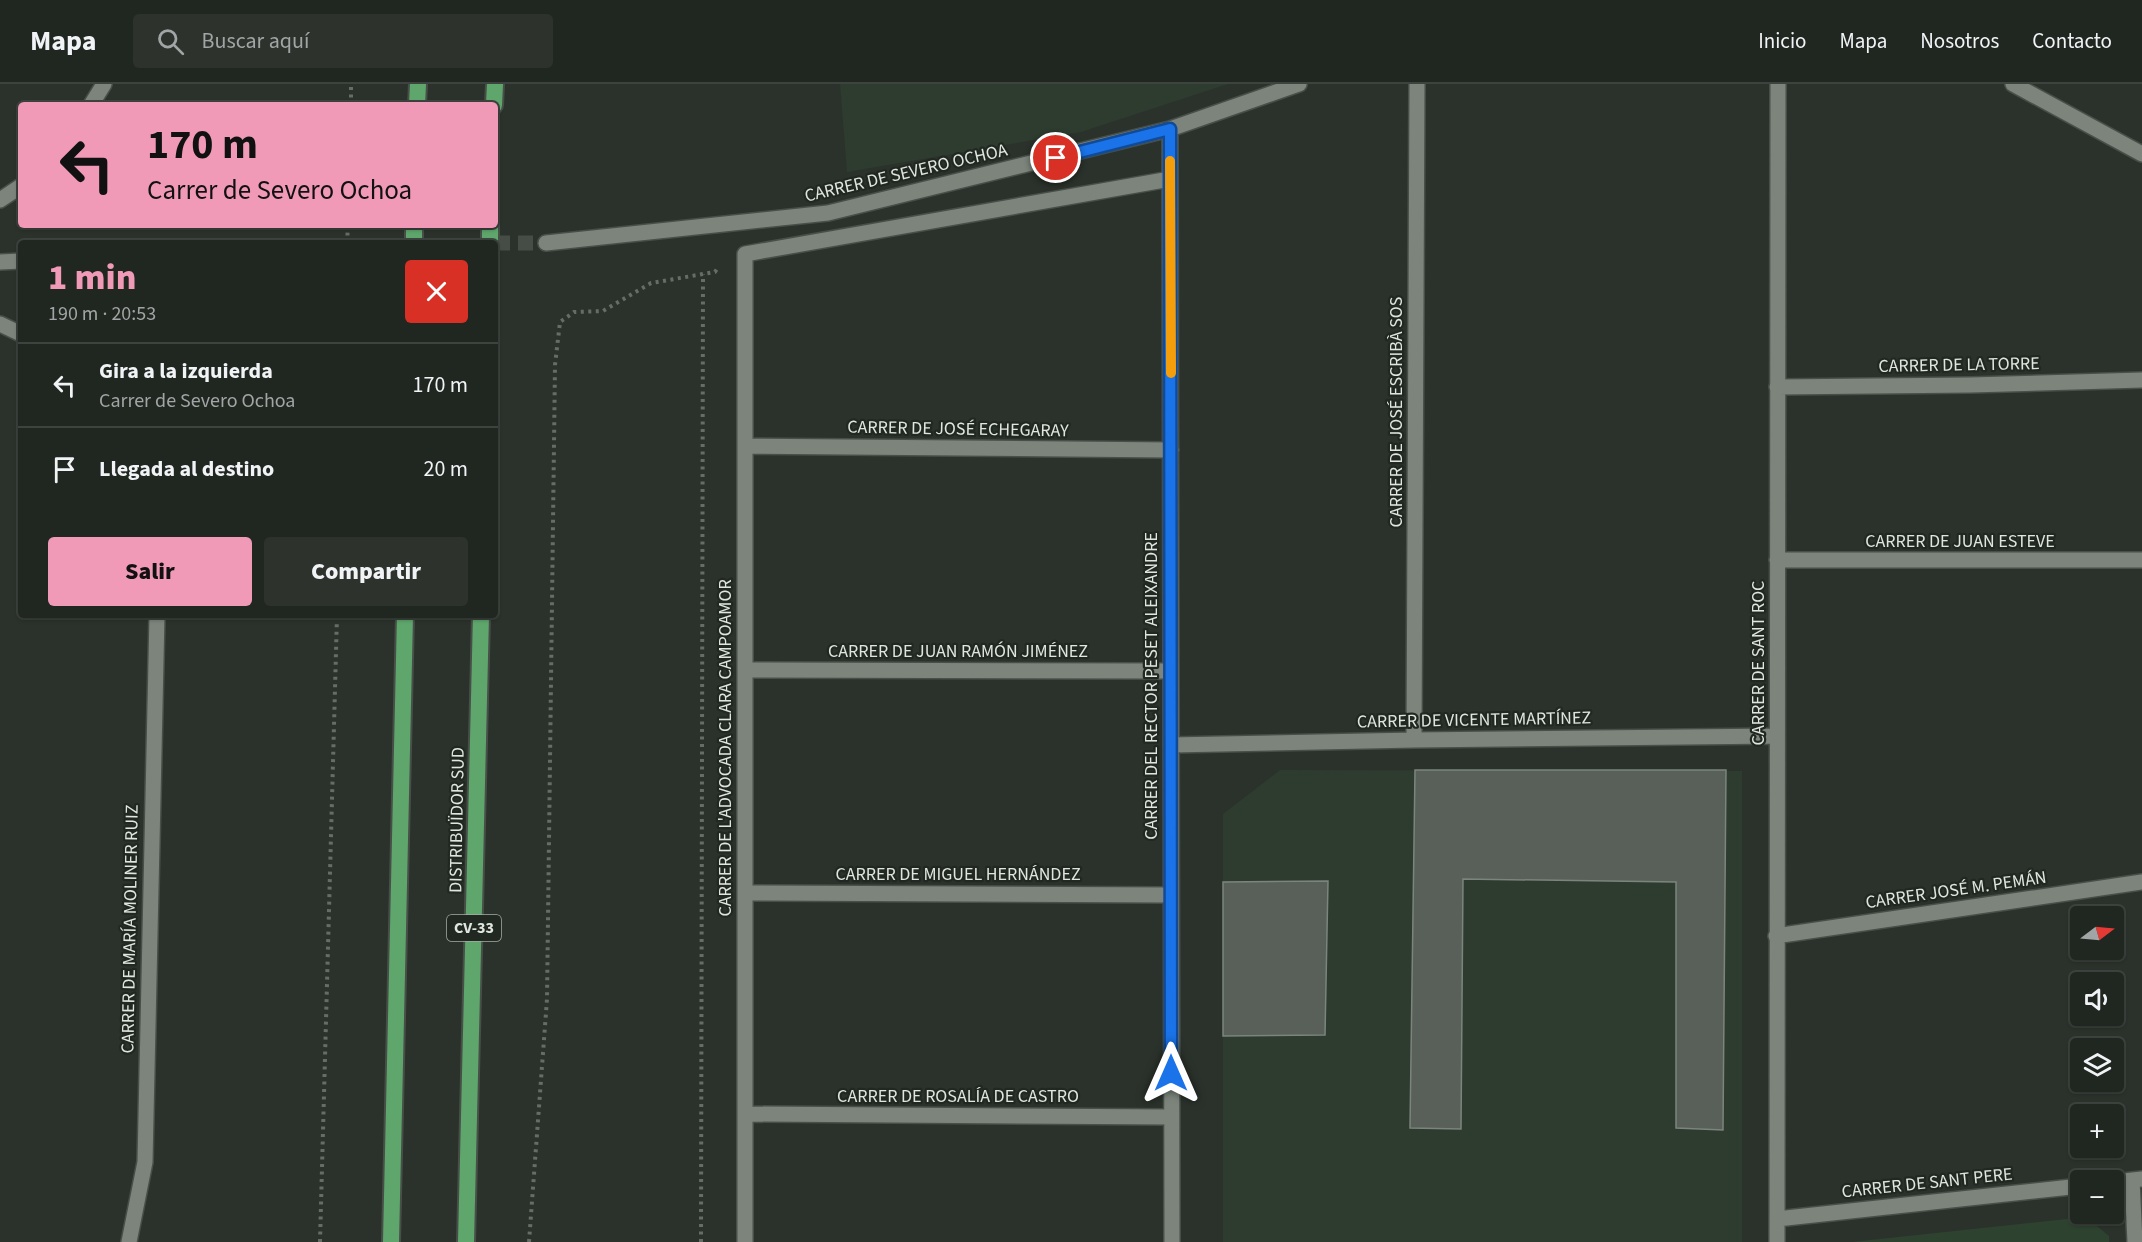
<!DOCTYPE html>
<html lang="es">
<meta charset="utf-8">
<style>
:root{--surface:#202620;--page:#2d322d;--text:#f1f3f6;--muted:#a2a5a5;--line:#3d433e;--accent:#f09ab7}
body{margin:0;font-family:"Source Sans 3",sans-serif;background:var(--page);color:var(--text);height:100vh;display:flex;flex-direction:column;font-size:22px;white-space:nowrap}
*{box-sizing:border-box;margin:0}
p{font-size:20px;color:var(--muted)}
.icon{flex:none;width:33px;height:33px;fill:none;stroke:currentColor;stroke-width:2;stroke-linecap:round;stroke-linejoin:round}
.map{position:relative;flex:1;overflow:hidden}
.drawer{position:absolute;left:18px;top:156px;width:480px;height:378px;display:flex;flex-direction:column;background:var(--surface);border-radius:6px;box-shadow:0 2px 4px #0004,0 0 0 2px var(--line)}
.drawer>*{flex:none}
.hud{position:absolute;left:18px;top:18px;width:480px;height:126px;border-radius:6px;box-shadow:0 2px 4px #0004,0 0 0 2px var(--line);background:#f09ab7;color:#111;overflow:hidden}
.needle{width:39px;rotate:74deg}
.fabs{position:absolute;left:2070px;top:822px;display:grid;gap:12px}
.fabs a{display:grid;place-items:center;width:54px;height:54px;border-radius:6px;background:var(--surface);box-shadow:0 2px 4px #0004,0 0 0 2px var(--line);font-size:30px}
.pin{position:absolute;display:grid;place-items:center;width:51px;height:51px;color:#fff;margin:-26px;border:3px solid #fff;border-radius:50%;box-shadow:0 2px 6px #0007}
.me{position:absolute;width:66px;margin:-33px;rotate:0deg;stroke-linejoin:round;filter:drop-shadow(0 0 4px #0008)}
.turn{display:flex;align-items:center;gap:21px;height:126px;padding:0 30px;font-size:27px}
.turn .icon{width:78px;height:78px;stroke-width:2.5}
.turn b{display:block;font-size:42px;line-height:51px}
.round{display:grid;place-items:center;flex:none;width:63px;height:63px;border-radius:6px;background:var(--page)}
.overview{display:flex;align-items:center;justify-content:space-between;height:102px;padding:0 30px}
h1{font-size:36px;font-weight:800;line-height:45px;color:var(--accent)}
.cta{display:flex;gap:12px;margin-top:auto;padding:12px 30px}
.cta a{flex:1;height:69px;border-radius:6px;background:var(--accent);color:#111;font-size:24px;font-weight:800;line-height:69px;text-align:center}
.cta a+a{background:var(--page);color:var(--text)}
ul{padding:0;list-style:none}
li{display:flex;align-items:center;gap:18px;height:84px;padding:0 30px;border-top:2px solid var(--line)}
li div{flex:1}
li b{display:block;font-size:22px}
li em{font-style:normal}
header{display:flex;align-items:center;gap:36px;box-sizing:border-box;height:84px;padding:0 30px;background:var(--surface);border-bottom:2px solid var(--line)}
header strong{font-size:28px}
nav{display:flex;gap:33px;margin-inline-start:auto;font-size:21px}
.search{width:420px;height:54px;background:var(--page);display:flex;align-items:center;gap:15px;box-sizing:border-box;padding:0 21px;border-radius:6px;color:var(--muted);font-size:22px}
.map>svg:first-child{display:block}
</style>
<header>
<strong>Mapa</strong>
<div class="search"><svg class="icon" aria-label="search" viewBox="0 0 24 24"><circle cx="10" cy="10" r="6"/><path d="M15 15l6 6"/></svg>Buscar aquí</div>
<nav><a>Inicio</a><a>Mapa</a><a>Nosotros</a><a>Contacto</a></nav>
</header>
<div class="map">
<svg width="2142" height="1158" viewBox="0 0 2142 1158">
<rect width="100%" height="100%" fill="#2b322b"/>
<path fill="#2e3b2f" d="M840 0H1228L1081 48 847 88Z
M1280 686 1742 687V1158H1223V730Z"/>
<path fill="#2e4230" d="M2086 1133 2109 1152V1158H1852Z"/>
<path fill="#586059" stroke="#7c857d" stroke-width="1.5" d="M1415 686H1726L1723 1046 1676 1044V798L1463 795 1461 1045 1410 1044Z
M1328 797 1325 951 1223 952V798Z"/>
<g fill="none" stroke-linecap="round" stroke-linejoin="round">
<path stroke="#464d46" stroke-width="15" stroke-dasharray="15 8" stroke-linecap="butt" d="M495 159H546"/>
<g stroke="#484f49" stroke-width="18">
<path id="minor" d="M2013 0 2142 70
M91 21 104 0
M1170 45 1172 1158
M0 116 21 102
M546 159 828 129 1170 45 1299 0
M0 178 21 177
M0 240 21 250
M1777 303 1970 301 2142 296
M745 362 1171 366
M1777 476H2142
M745 586 1171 587
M1414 656 1417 0
M1171 661 1414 656 1777 652
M745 809 1171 811
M1776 852 2142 798
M745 1030 1171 1033
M2132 1096 2135 1158
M2114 1098 2142 1095
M1777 1135 2080 1102
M129 1158 145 1078 157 531
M745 1158V170L1170 95
M1777 1158 1778 0"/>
</g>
<g stroke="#484f49" stroke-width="20">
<path id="trunk" d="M417 21 418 0
M494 21 495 0
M414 159V141
M490 159V141
M391 1158 405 531
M466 1158 481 531"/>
</g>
<path stroke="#666d66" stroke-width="4" stroke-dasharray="3 4.5" stroke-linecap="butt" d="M351 21V0
M347 159 348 141
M320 1158 337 531
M529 1158 547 915 555 281 560 238 574 228 603 227 651 199 715 188 717 185
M701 1158 703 190"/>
<use href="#minor" stroke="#7c847c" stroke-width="15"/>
<use href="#trunk" stroke="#5ea66c" stroke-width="16"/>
</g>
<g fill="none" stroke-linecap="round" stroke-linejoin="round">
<g stroke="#114b97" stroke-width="15">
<path id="route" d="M1056 74 1170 45 1171 989"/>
</g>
<use href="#route" stroke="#1a73e8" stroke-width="10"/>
<path stroke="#f59e0b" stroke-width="10" d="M1170 77 1171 289"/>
</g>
<g text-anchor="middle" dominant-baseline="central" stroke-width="4.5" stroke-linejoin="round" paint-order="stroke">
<rect fill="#212822" stroke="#a7aca7" stroke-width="1.5" x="447" y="831" width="54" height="26" rx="4.5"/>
<g font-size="16" font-weight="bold" fill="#e0e5e0">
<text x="474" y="844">CV-33</text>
</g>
<g font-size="18" fill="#e0e5e0" stroke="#212822">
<text transform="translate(906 89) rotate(-13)">CARRER DE SEVERO OCHOA</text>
<text transform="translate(1959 281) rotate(-1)">CARRER DE LA TORRE</text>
<text transform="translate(1396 328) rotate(-90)">CARRER DE JOSÉ ESCRIBÀ SOS</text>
<text transform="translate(958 345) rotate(1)">CARRER DE JOSÉ ECHEGARAY</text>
<text x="1960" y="457">CARRER DE JUAN ESTEVE</text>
<text x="958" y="567">CARRER DE JUAN RAMÓN JIMÉNEZ</text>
<text transform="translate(1758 579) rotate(-90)">CARRER DE SANT ROC</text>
<text transform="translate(1151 602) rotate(-90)">CARRER DEL RECTOR PESET ALEIXANDRE</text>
<text transform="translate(1474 636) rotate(-1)">CARRER DE VICENTE MARTÍNEZ</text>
<text transform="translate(725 664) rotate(-90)">CARRER DE L'ADVOCADA CLARA CAMPOAMOR</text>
<text transform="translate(457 736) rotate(-89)">DISTRIBUÏDOR SUD</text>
<text x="958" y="790">CARRER DE MIGUEL HERNÁNDEZ</text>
<text transform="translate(1956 806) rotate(-8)">CARRER JOSÉ M. PEMÁN</text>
<text transform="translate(130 845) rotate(-89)">CARRER DE MARÍA MOLINER RUIZ</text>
<text x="958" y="1012">CARRER DE ROSALÍA DE CASTRO</text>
<text transform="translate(1927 1099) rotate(-6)">CARRER DE SANT PERE</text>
</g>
</g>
</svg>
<div class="fabs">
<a><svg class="needle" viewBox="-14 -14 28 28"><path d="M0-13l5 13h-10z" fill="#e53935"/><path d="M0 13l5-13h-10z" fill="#a2a5a5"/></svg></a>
<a><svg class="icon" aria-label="sound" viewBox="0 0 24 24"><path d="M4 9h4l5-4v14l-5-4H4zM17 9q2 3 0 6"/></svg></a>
<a><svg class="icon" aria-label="layers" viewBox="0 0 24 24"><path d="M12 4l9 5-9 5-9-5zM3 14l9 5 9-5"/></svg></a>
<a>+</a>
<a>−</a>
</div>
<div class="pin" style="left:1056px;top:74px;background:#d93025"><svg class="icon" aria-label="arrive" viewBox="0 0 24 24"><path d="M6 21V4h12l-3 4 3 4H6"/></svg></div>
<svg class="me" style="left:1171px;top:989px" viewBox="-20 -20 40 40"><path d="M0-17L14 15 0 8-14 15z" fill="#1a73e8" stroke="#fff" stroke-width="4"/></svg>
<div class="hud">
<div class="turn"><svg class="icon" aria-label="left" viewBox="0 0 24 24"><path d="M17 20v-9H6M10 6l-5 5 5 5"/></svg><div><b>170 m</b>Carrer de Severo Ochoa</div></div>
</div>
<section class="drawer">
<div class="overview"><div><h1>1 min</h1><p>190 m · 20:53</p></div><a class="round" style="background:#d93025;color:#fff"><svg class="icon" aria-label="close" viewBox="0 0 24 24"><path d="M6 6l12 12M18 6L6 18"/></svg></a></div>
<ul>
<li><svg class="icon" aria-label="left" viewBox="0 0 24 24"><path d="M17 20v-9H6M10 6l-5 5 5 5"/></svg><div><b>Gira a la izquierda</b><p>Carrer de Severo Ochoa</p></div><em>170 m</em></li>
<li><svg class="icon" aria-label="arrive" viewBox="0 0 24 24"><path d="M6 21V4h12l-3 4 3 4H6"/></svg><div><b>Llegada al destino</b></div><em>20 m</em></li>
</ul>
<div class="cta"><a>Salir</a><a>Compartir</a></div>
</section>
</div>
